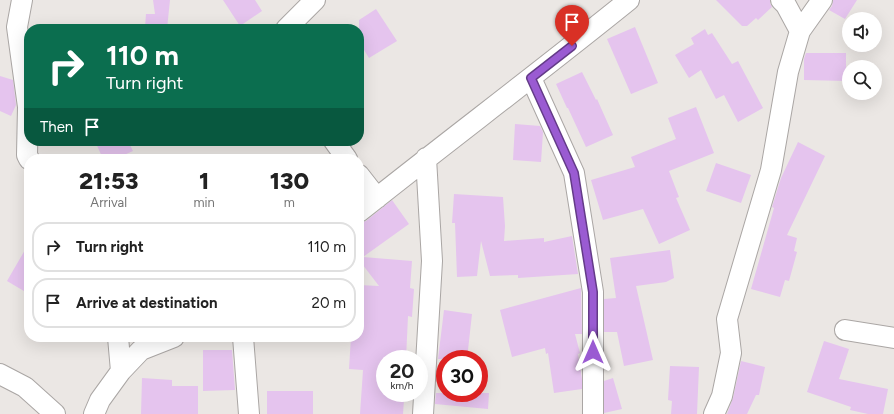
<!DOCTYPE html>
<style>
:root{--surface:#fff;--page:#f6f6f6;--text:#222;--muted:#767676;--line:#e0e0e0}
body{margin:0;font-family:Figtree,sans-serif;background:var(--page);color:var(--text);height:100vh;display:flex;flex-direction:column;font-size:15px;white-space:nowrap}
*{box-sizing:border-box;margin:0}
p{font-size:13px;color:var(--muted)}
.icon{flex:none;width:22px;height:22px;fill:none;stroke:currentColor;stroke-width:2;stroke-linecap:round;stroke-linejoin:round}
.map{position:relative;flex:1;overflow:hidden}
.sheet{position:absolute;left:24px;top:154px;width:340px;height:188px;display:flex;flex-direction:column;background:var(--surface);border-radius:16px;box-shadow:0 4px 16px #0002}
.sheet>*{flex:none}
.hud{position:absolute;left:24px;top:24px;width:340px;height:122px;border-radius:16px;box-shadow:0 4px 16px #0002;background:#0b6e4f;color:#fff;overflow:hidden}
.buttons{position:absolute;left:842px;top:12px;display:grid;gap:8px}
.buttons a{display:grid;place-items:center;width:40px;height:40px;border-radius:50%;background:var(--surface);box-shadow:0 4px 16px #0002;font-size:20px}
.speed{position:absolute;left:376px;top:350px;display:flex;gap:8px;font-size:20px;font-weight:700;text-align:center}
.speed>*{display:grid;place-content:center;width:52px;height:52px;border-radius:50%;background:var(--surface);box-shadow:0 4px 16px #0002;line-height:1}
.speed small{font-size:10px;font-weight:400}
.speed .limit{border:6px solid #d22;background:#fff;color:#111}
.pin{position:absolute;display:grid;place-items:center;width:34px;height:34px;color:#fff;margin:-41px -17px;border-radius:50% 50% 50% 0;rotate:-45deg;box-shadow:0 0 4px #0007}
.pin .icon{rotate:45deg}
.me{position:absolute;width:44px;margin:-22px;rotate:0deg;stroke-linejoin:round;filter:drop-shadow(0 0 3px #0008)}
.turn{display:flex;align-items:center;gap:14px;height:84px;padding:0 16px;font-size:18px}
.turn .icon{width:52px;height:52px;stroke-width:2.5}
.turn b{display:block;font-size:28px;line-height:34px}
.then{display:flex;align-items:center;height:38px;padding:0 16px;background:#0003;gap:8px;font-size:15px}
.eta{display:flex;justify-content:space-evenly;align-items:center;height:68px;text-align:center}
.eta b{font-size:24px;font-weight:800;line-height:28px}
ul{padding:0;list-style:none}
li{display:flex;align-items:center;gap:12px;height:50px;margin:0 8px 6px;padding:0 8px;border:2px solid var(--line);border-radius:16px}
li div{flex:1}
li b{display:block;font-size:15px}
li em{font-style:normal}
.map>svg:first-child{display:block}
</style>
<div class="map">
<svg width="894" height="414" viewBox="0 0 894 414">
<rect width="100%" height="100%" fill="#ebe7e4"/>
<path fill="#e5c4ee" d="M153 0H170L167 29H158V28L145 27 146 14H155Z
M223 0H255L262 11 240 26Z
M716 0H770V3L772 7 758 20 756 18 747 26H742Z
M833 0H857L845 19 829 10 832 6Z
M376 9 397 41 369 58 359 42V20Z
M635 27 658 83 631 94 607 39Z
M705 29 708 35 712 33 732 64 738 61 763 108 738 122 724 95 716 99 701 70 689 78 675 55 694 44 691 38Z
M806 53H846V81L804 80V59Z
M582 72 596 100 597 99 613 135 586 147 568 108H567L556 84Z
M0 76 13 80 16 105 11 116 0 111Z
M696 107 714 153 669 171 679 197 676 198 690 230 659 244 643 209 603 220 591 180 635 167 631 157 676 139 668 118Z
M515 124 540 126 543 132 541 162 513 160Z
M95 141H128L133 151 115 159H103Z
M798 142 825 156 787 235 797 238 794 251 797 252 789 281 785 280 780 297 751 289 774 208 772 207 781 178Z
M716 163 751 175 741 203 706 191Z
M454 194 503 197 505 226 504 241 544 238V242L572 236 578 274 518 278V275L490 276 481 241 477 276 457 277 455 223H452Z
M392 200 409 224 363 257 412 261 410 288 414 289 412 317 408 316 406 359H385V393H402V399H404L403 414H360L363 370 349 369 351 337H359V285L379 286 359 260V223L366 221Z
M29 243V294L7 281Z
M670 250 674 278 666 282 636 286 653 360 624 366 617 332H604V299L616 298 610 258Z
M581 288 582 334H575L580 353 578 354 582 379V389L554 393 548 353 546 354 545 348 512 357 500 310Z
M444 310 472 314 467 359H438Z
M824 341 849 349 839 379 888 389 883 414H868L850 410 851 407 807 392Z
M203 350H232L235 390 203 391Z
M741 361 765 367 759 395H756L747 414H727L733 398Z
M670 366 699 367 697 414H671L672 401 668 400Z
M142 378 172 380V386H198V414H141Z
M613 378 622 409 604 413V381Z
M267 391H313V414H267Z
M436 393H489L488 409 435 404Z"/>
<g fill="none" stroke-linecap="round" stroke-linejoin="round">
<g stroke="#aaa6a4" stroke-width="22">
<path id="minor" d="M22 0 17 27 28 107 27 155 29 159
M286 29 315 0
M800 31 822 0
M531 78 574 173 593 292V414
M334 141 347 159
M359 175 377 198
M359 212C448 141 540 72 629 0
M845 330 894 338
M118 337 121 371
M243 337 249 414
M0 374 25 387 55 414
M94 414 100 400 121 371 141 350 174 337
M423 414 432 261 426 158
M714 414 722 396 731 353 727 319 771 170 788 72 800 31 786 5 781 0"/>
</g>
<use href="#minor" stroke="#fff" stroke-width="20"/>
</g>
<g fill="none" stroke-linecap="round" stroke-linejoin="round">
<g stroke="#643b88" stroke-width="10">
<path id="route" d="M572 46 531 78 574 173 593 292V352"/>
</g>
<use href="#route" stroke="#9a5bd2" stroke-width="7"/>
</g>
</svg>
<div class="buttons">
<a><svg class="icon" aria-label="sound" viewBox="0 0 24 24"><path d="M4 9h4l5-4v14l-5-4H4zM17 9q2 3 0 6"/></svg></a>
<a><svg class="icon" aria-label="search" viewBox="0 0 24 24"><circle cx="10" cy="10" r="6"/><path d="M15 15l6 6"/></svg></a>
</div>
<div class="speed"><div>20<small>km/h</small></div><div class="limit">30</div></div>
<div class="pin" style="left:572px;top:46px;background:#d93025"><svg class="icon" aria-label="arrive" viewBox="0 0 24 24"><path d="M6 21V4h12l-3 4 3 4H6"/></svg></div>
<svg class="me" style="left:593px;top:352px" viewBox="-20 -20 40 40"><path d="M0-17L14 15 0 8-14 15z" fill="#9a5bd2" stroke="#fff" stroke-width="4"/></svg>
<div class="hud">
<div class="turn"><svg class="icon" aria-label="right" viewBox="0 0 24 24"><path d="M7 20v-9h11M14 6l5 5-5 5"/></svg><div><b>110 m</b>Turn right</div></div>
<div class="then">Then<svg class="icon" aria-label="arrive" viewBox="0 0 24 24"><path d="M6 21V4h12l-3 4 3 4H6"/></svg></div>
</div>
<section class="sheet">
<div class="eta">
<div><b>21:53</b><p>Arrival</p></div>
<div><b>1</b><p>min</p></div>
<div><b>130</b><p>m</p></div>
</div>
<ul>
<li><svg class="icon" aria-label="right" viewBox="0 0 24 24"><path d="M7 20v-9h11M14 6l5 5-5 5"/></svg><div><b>Turn right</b></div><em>110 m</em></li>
<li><svg class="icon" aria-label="arrive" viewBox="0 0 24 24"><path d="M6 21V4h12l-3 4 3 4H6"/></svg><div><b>Arrive at destination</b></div><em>20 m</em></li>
</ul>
</section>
</div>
